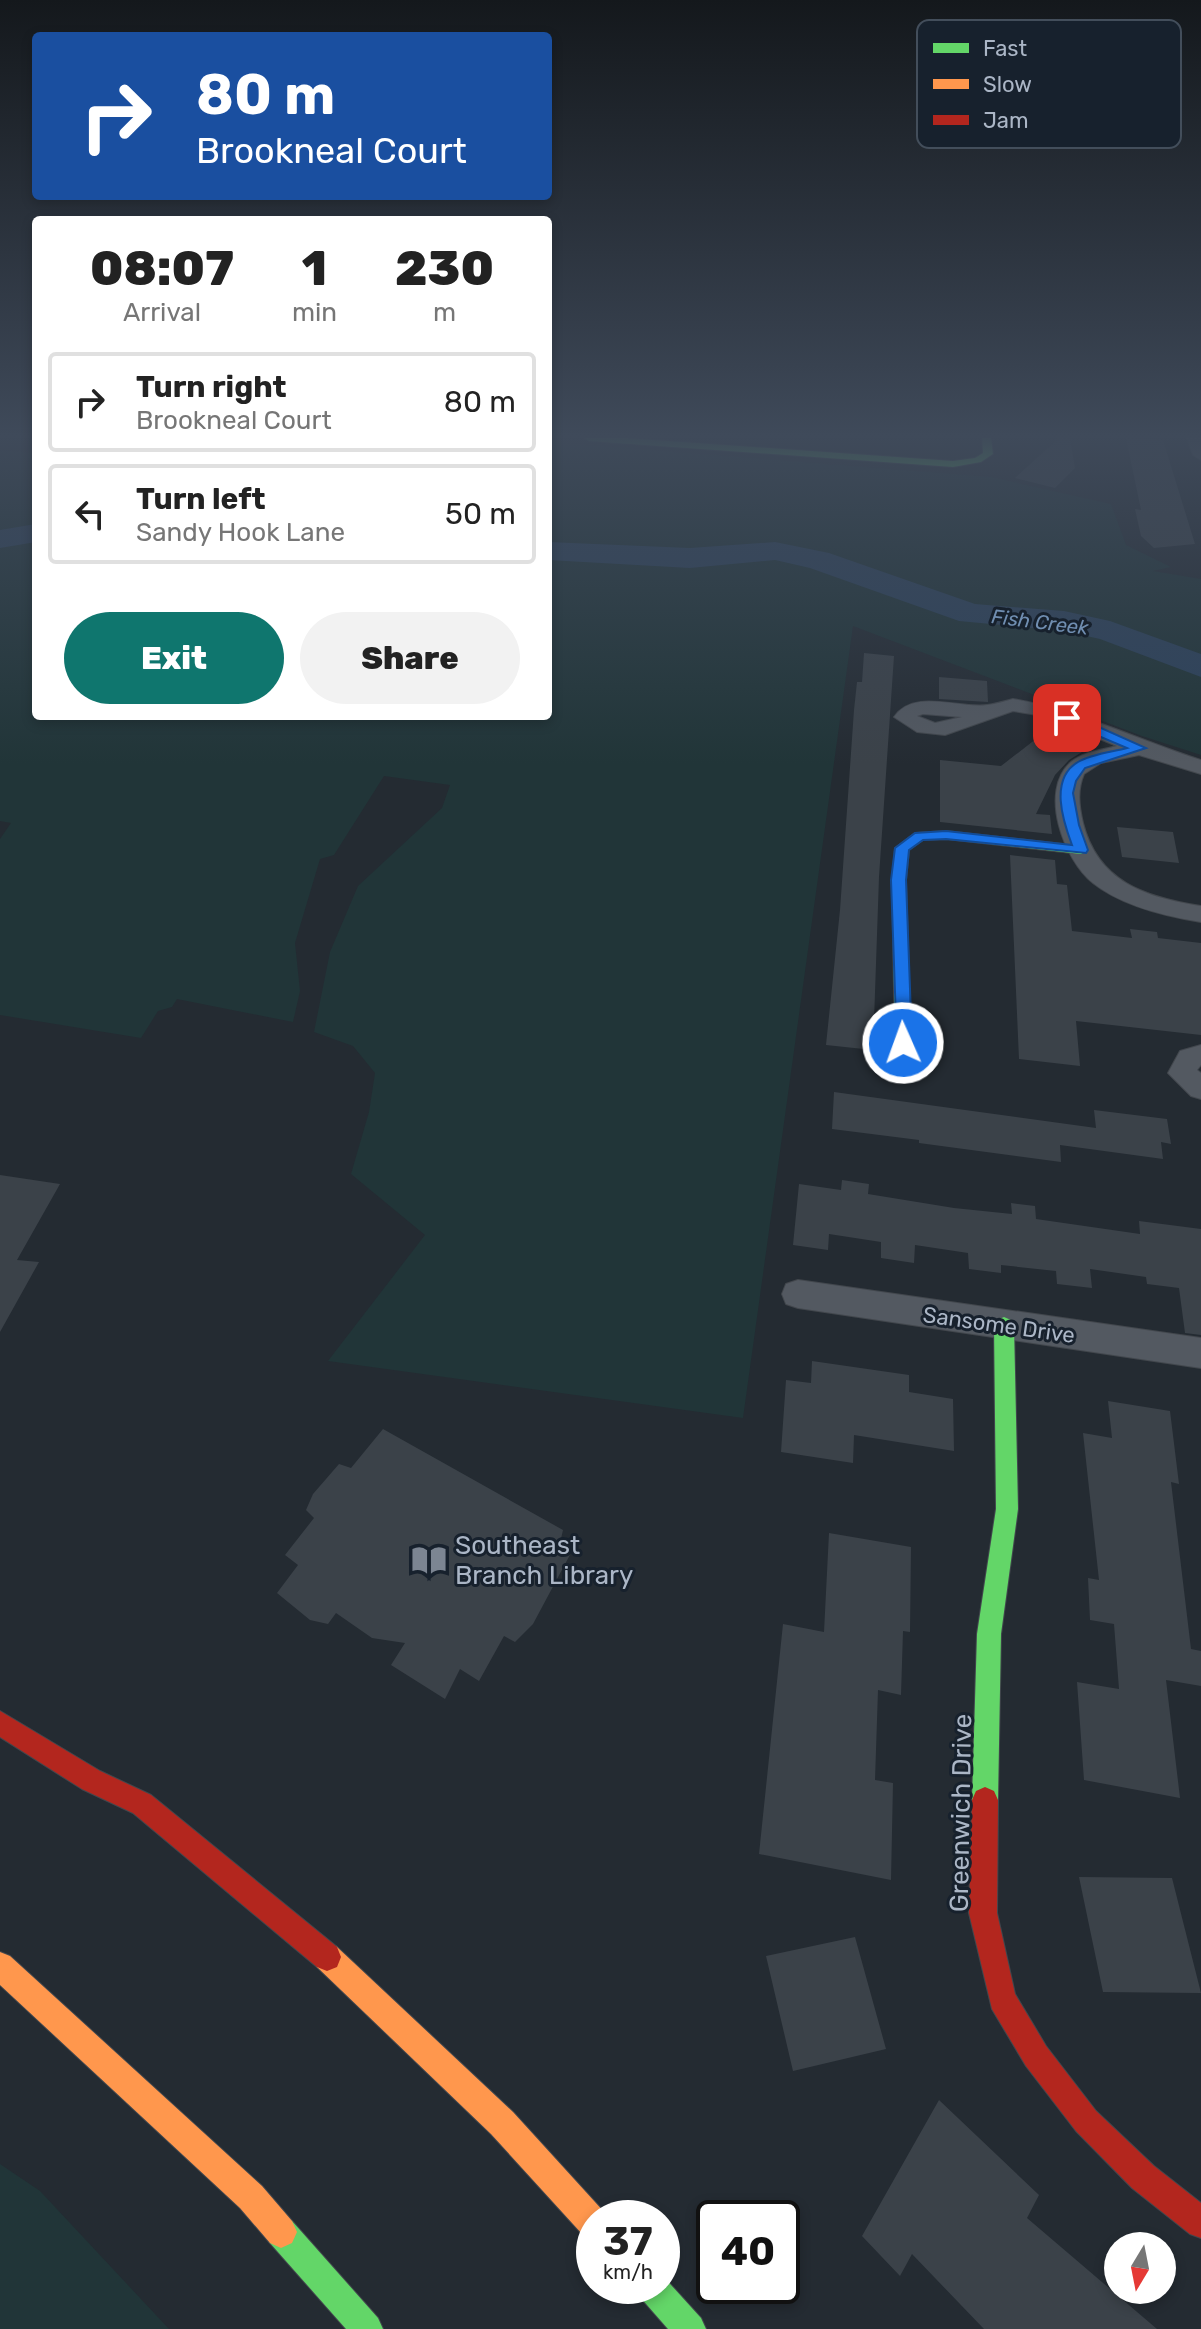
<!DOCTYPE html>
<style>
:root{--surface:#fff;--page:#f2f2f2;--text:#222;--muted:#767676;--line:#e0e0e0;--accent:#0f766e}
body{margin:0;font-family:Rubik,sans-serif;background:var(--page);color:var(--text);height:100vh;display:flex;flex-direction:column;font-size:30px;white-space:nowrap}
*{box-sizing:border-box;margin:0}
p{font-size:26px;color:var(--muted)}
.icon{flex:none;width:44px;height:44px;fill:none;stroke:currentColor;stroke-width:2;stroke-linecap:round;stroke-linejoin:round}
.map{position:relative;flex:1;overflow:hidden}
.side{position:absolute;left:32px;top:216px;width:520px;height:504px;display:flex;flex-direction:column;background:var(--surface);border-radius:8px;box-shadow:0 4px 12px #0003}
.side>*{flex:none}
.hud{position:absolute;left:32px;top:32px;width:520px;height:168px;border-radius:8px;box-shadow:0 4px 12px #0003;background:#1a4fa0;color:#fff;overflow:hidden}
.needle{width:52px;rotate:190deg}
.fabs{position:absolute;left:1104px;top:2232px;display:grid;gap:16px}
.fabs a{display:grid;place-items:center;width:72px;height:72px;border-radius:50%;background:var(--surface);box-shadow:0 4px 12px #0003;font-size:40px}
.speed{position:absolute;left:576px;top:2200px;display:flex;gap:16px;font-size:40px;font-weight:700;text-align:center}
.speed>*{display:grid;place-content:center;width:104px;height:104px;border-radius:50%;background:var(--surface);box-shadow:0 4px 12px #0003;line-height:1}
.speed small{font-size:20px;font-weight:400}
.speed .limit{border:4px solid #111;border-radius:12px;background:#fff;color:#111}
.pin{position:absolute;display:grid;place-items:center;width:68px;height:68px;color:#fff;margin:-34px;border-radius:16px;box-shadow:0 4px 12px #0006}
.me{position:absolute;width:88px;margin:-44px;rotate:358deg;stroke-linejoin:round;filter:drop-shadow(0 0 6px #0008)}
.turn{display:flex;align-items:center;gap:28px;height:168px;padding:0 32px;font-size:36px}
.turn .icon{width:104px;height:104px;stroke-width:2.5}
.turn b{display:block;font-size:56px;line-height:68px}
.eta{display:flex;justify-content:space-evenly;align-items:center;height:136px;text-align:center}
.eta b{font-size:48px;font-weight:800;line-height:56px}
.cta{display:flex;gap:16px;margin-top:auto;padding:16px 32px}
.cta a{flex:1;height:92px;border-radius:48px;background:var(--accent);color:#fff;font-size:32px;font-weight:800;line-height:92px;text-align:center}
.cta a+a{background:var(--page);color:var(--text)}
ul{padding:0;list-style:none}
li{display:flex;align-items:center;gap:24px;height:100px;margin:0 16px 12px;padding:0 16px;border:4px solid var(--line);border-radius:8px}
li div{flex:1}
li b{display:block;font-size:30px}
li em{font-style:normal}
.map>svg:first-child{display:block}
</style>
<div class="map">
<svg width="1201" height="2329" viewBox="0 0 1201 2329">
<rect width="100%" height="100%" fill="#242b32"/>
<path fill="#213538" d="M548 442 991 477 1111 504 1126 545 1171 567 1153 571 1201 579V755L1142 736 853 626 743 1418 328 1361 425 1235 351 1174 369 1112 375 1073 353 1046 314 1032 330 952 358 886 442 808 450 785 384 776 334 855 320 859 295 943 300 991 293 1022 177 999 172 1007 158 1011 141 1038 0 1015V839L11 823 0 821V450L36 453V716H548Z
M0 2164 40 2191 169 2329H0Z"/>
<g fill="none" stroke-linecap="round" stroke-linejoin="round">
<path fill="#2c425b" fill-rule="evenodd" d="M36 524V542L0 548V530Z
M548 542 690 548 775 542 829 553 975 604 1064 611 1110 621 1201 654V677L1100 639 1064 631 959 621 810 568 775 560 690 568 548 560Z"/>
</g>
<path fill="#3b4249" d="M1059 438H1070L1075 468 1055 488 1015 478Z
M1126 438 1163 440 1195 544 1154 548 1141 536 1135 509 1141 510Z
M864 653 894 656 879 877 873 1050 826 1045 840 910 854 710 857 682H862Z
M939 677 987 681 988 702 939 699Z
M1041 735 1082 752 1069 760 1055 775 1036 814 1050 815 1052 834 940 822V760L1001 766Z
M1117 827 1173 832 1179 863 1122 857Z
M1010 855 1055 860 1057 884 1067 885 1072 931 1132 938 1130 929 1157 932 1158 938 1201 943V1035L1076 1021 1080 1066 1019 1059Z
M834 1092 1096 1128 1094 1110 1167 1119 1171 1144 1161 1142 1163 1159 1060 1145 1061 1162 919 1143V1140L832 1129Z
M0 1175 60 1184 17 1260 39 1262 0 1332Z
M842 1180 869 1184 868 1194 954 1208 1012 1214 1011 1203 1035 1206 1036 1219 1140 1234 1139 1221 1201 1229V1335L1185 1333 1179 1288 1147 1284 1146 1277 1090 1269 1092 1288 1057 1284 1056 1271 1001 1265V1273L969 1269 968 1253 915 1245 914 1263 881 1258V1242L829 1234 828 1250 793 1245 799 1184 841 1190Z
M812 1361 909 1375V1392L953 1399 954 1451 854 1435 853 1463 781 1452 786 1380 811 1383Z
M1108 1401 1170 1411 1179 1484 1171 1482 1191 1649 1201 1651V1686L1166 1680 1180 1798 1084 1780 1077 1682 1119 1689 1114 1624 1090 1620 1088 1578 1099 1580 1083 1433 1112 1438Z
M383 1429 563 1530 560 1543 572 1551 533 1624 515 1642 504 1636 479 1681 460 1669 445 1699 391 1665 405 1643 372 1638 336 1613 328 1624 310 1620 277 1593 298 1565 285 1555 314 1518 306 1510 313 1494 339 1464 351 1468Z
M829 1533 911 1547 910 1632 903 1631 901 1695 878 1690 875 1780 893 1783 891 1880 759 1854 783 1624 824 1632Z
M1079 1877 1172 1878 1201 1993 1103 1992Z
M855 1937 886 2049 793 2071 766 1956Z
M939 2100 1039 2195 1027 2218 1157 2329H984L912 2254 900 2276 862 2236Z"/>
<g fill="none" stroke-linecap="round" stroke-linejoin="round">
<g stroke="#42474d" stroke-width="2">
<path id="street" d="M1187 438H1201V460L1193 455Z
M1013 699C1078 710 1138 740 1201 760V774L1139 755 1101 763 1084 774C1077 790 1079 806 1083 823 1098 882 1145 897 1201 906V922C1164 916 1122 906 1093 883 1064 860 1038 791 1071 762 1083 752 1102 750 1117 746L1043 716 1013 711 945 735 917 732 894 717C914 688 958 709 987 705 996 704 1005 701 1013 699ZM923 714 962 717 935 723 917 716Z
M1201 1045V1065L1197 1070 1201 1073V1099L1191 1096 1168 1073 1180 1051Z
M798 1280 1201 1338V1368L798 1308 786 1304 782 1294 786 1284Z"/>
</g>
<g stroke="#42474d" stroke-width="2">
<path id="fast" d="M584 438H625L953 461 975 458 983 453 982 438H991L993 454 981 462 953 467 589 441Z
M946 831 1081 846 1088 850 1081 854 946 839 923 840 909 850 906 880 911 1043 903 1049 895 1043 892 880 895 848 915 833Z
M1004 1317 1011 1320 1014 1326 1018 1509 1001 1634 998 1800 994 1809 985 1813 976 1809 972 1800 977 1634 996 1509 994 1326 997 1320Z
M281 2216 292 2221 378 2318 383 2329H346L270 2243 265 2232 270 2221Z
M662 2275 701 2318 706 2329H668L640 2297 635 2286H662Z"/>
</g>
<g stroke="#42474d" stroke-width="2">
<path id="slow" d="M327 1943 337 1947 513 2112 605 2213 607 2218H594V2239L583 2235 491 2134 317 1967 313 1957 317 1947Z
M0 1952 10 1956 262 2186 292 2221 297 2232 292 2243 281 2248 270 2243 240 2208 0 1985Z"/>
</g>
<g stroke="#42474d" stroke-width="2">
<path id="jam" d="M0 1711 100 1771 151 1795 337 1947 341 1957 337 1967 327 1971 317 1967 133 1813 82 1789 0 1737Z
M985 1787 994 1791 998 1800 997 1913 1015 1994 1046 2046 1096 2111 1154 2166 1201 2203V2238L1190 2234 1132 2188 1076 2131 1026 2066 992 2009 969 1913 972 1800 976 1791Z"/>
</g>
<use href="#street" fill="#535961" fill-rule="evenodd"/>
<use href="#fast" fill="#63d668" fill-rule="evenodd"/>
<use href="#slow" fill="#ff974d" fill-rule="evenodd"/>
<use href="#jam" fill="#b3261e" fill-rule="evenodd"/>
</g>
<linearGradient id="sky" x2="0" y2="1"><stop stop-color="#14181c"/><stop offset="0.57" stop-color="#3f4a5a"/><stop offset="1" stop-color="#3f4a5a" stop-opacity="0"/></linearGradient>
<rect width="1201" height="764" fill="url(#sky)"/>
<path fill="#1a73e8" stroke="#114b97" stroke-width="2" d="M1063 715H1072L1146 748 1085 768 1076 781 1073 793 1079 825 1088 850 1086 853 946 839 923 840 909 850 906 880 912 1043 909 1048H897L891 880 895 848 915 833 946 831 1072 845C1063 821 1049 779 1078 762 1091 754 1112 752 1127 748L1063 721Z"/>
<defs>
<g id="library-bare" transform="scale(2.76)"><path d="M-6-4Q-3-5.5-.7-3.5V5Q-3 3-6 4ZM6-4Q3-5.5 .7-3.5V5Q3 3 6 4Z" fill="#7c8592" stroke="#17212d" stroke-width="2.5" paint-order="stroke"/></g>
</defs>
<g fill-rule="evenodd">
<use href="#library-bare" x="429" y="1560"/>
</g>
<g text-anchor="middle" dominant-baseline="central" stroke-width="6" stroke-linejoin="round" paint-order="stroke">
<g font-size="20" font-style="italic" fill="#708eb1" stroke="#17212d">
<text transform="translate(1040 622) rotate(7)">Fish Creek</text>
</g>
<g font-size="22" fill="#abb6c6" stroke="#17212d">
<text transform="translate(999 1325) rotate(8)">Sansome Drive</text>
</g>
<g font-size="26" fill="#abb6c6" stroke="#17212d" text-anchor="start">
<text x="455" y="1545">Southeast<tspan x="455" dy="30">Branch Library</tspan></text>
</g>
<g font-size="26" fill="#abb6c6" stroke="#17212d">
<text transform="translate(961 1813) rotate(-89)">Greenwich Drive</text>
</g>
</g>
<rect x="917" y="20" width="264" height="128" rx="12" fill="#17212d" stroke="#434e5b" stroke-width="2"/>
<rect x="933" y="43" width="36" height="10" fill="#63d668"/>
<rect x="933" y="79" width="36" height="10" fill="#ff974d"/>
<rect x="933" y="115" width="36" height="10" fill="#b3261e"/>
<g font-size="22" fill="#abb6c6">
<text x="983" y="56">Fast</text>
<text x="983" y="92">Slow</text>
<text x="983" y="128">Jam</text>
</g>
</svg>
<div class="fabs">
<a><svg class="needle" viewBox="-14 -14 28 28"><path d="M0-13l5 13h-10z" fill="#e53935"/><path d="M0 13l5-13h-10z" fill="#767676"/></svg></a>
</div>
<div class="speed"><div>37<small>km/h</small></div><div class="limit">40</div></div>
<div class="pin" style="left:1067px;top:718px;background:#d93025"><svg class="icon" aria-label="arrive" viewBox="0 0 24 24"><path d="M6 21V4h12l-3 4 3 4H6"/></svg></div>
<svg class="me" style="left:903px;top:1043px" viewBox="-20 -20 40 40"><circle r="17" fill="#1a73e8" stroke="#fff" stroke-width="3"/><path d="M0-11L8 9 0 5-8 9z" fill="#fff"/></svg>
<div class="hud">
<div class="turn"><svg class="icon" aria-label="right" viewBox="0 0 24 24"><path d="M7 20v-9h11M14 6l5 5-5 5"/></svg><div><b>80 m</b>Brookneal Court</div></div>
</div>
<section class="side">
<div class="eta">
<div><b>08:07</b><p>Arrival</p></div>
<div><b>1</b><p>min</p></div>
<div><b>230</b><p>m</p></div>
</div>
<ul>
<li><svg class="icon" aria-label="right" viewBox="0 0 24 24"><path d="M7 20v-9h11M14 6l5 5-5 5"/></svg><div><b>Turn right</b><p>Brookneal Court</p></div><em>80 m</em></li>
<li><svg class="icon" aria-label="left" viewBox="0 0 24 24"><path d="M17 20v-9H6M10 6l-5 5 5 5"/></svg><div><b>Turn left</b><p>Sandy Hook Lane</p></div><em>50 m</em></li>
</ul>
<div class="cta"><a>Exit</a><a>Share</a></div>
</section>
</div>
